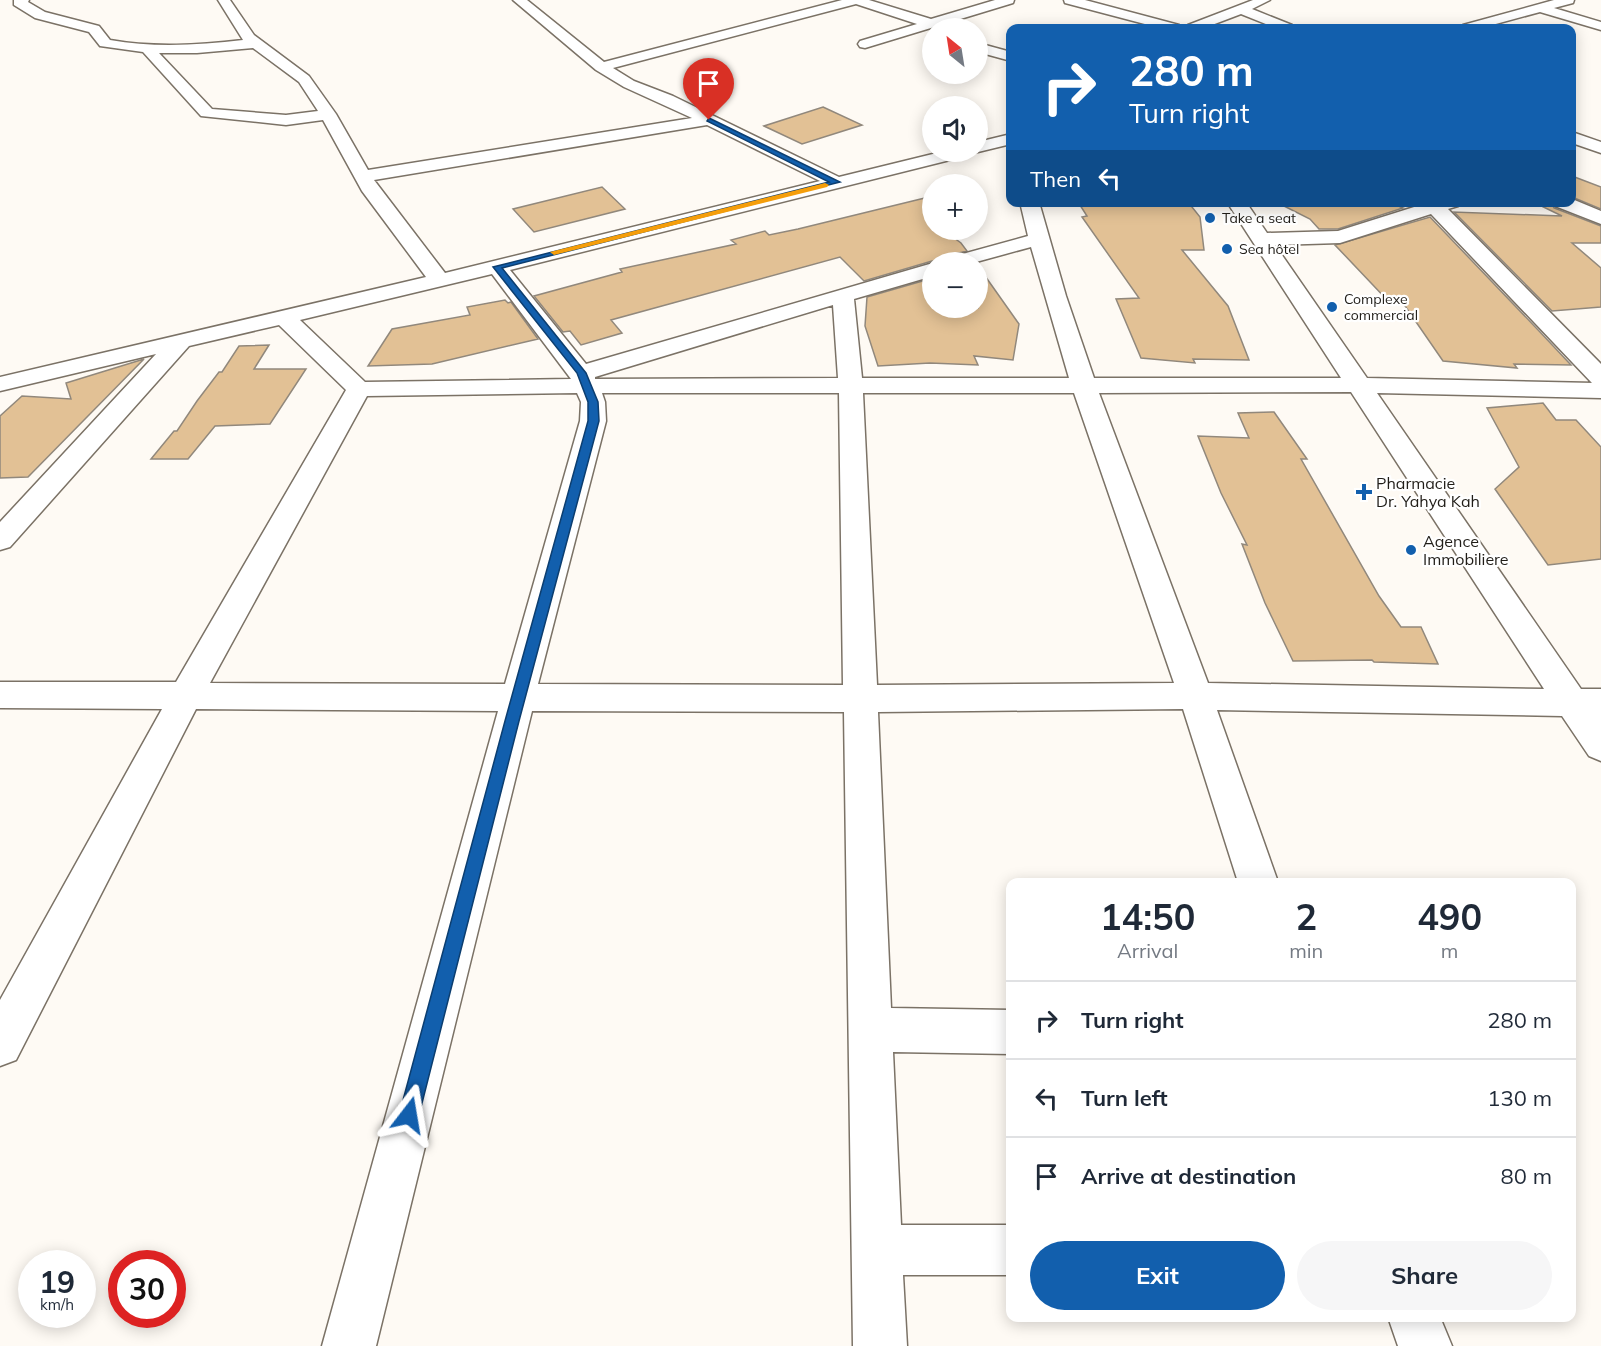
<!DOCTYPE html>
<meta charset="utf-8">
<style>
:root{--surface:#fff;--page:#f6f6f7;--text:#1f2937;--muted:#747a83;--line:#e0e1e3;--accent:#125fad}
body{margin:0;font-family:Mulish,sans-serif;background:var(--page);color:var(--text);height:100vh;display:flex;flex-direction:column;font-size:22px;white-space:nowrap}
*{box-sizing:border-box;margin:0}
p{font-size:20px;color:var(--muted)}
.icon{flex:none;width:33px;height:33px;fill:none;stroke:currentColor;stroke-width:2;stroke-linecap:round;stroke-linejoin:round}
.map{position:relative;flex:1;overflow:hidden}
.details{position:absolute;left:1006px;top:878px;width:570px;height:444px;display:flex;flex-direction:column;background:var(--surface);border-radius:12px;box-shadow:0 3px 15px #0003}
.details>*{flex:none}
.guide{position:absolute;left:1006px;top:24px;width:570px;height:183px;border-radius:12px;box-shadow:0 3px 15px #0003;background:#125fad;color:#fff;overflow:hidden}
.needle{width:39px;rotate:330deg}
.buttons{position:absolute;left:922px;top:18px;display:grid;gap:12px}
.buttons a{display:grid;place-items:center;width:66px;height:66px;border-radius:50%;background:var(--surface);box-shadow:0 3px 15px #0003;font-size:30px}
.speed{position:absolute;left:18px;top:1250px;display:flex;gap:12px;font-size:30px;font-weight:700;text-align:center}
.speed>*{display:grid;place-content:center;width:78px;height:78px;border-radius:50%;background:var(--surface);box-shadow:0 3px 15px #0003;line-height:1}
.speed small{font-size:15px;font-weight:400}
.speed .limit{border:9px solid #d22;background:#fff;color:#111}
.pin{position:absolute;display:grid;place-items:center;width:51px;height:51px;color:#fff;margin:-62px -26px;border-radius:50% 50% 50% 0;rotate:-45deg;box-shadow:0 0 6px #0007}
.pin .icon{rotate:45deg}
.me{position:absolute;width:66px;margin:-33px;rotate:14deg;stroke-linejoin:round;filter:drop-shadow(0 0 4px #0008)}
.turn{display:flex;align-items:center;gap:21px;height:126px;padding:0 24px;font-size:27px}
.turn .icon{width:78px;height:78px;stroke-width:2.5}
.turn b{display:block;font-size:42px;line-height:51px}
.then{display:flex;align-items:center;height:57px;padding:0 24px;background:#0003;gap:12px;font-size:22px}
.eta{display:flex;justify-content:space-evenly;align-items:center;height:102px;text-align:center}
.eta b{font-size:36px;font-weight:700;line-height:42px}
.action{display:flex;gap:12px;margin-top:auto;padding:12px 24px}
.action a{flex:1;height:69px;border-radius:36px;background:var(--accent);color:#fff;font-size:24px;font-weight:700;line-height:69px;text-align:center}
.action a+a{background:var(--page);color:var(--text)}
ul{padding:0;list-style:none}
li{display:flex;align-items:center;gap:18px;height:78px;padding:0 24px;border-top:2px solid var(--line)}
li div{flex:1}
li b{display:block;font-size:22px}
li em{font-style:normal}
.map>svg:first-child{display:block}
</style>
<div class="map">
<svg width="1601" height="1346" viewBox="0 0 1601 1346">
<rect width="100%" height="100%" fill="#fefaf4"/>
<path fill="#e2c195" stroke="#91887c" stroke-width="1.5" d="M823 107 862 125 802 144 764 126Z
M1572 176 1601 187V209L1572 197Z
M602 187 625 209 534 232 513 209Z
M933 196V230H943L961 243 967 251 947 256 943 262 932 261 864 281 840 257 611 320 622 333 581 345 570 331 563 332 534 296 622 272 620 269 736 244 731 240 765 231 769 235 798 229Z
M1078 202H1188L1200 217 1204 250H1182L1228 306 1249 360 1193 359 1195 363 1141 358 1116 299 1139 298 1082 217 1087 216Z
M1276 202H1389L1403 208 1338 229H1319L1310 219Z
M1540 202H1551L1554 208 1601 226V243H1572L1601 268V307L1552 311 1454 212 1562 216 1537 204Z
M1430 217 1540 332 1571 365 1514 364 1517 368 1443 361 1403 303H1390L1335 245Z
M978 266 1019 324 1013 360 974 356 978 365 930 363 878 366 865 326 867 297 933 278V308H978Z
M505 300 508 303 511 302 538 339 432 364 368 366 392 329 470 315 467 307Z
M269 345 254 369H306L270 424 215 426 188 459H151L174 431H177L197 401 219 372H222L239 346Z
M144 359 28 477 0 478V416L22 396 71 399 66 383Z
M1543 403 1556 420H1576L1601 447V559L1548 565 1495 489 1519 467 1487 408Z
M1274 412 1307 459H1301L1379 596 1401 627H1421L1438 664 1374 662 1372 660 1293 661 1265 603 1242 544 1247 545 1221 493 1198 436 1249 438 1238 413Z"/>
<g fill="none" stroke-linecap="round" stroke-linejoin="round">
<g stroke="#7b7266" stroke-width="3">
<path id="minor" d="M14 0H29L28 2 45 12 99 26 110 40C154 48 199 45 243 40L218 0H230L254 35 309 76 336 114 368 170 692 118 624 87 596 70 513 0H527L604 62 842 0H869L931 19 995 0H1014L1013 3 865 48 860 47 858 44 860 41 917 24 856 4 613 68 634 81 673 96 839 177 941 152H969L966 156 510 270 586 364 933 263V276L854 299 862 378H1069L1031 247 976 262H945L948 258 1028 236 1020 202H1039L1066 296 1094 378H1341L1227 202H1246L1267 233 1338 231 1430 202H1460L1458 206 1448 209 1601 364V398L1377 393 1581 689H1601V761L1589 756 1562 716 1217 710 1278 882H1238L1183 709 878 712 891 1008 1011 1010V1054L893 1052 901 1225H1011V1275H903L907 1346H853L844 712 532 711 376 1346H322L498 711 196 709 16 1060 0 1066V1000L162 709 0 708V682H176L346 390 279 325 189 346 10 547 0 550V522L156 354 0 391V377L426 277 362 191 323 120 286 125 201 116 143 52 100 46 89 32 35 18 14 5ZM253 48 299 82 318 111 286 115 212 109 159 53H197ZM707 125 820 181 445 273 374 180ZM1431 214 1592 383H1594L1367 378 1275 245 1340 243ZM492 274 571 379 365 382 300 320ZM833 305 838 378 595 379V377ZM1351 392 1544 689 1208 683 1099 393ZM577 393 581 402 580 421 505 684 210 683 367 396ZM602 393H839L843 685 538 684 606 421 605 402ZM863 393H1074L1174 683 877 685Z
M1064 0H1085L1179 25 1181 28H1160L1065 3Z
M1253 0H1270L1252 9 1292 25 1294 28H1276L1241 14 1204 28H1186L1188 25Z
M1554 0H1574L1573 3 1554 8 1601 22V30L1540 12 1481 28H1461L1463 25Z
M978 43 1011 52V61L978 52Z
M1572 132 1601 142V153L1572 143Z
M1011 134V144L978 152H975H978V142Z
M1572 199 1601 211V224L1555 206 1553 202H1572Z
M1388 1317H1440L1452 1346H1398Z"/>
</g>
<use href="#minor" fill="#fff" fill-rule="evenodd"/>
</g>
<path fill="#125fad" stroke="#0c3e70" stroke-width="1.5" d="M709 118 840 182 502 268 586 373 598 402 599 421 519 721 419 1115 416 1121 409 1124 402 1121 399 1115 505 721 588 421V402L577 373 493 267 829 182 707 121Z"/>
<path fill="#f59e0b" d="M825 183 829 185 827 187 554 255 550 252Z"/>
<g fill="#125fad" stroke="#fff" stroke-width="2">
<circle cx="1210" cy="218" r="6"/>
<circle cx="1227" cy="249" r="6"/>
<circle cx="1332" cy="307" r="6"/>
<path d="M1361 483h6v6h6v6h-6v6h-6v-6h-6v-6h6z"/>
<circle cx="1411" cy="550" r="6"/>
</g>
<g text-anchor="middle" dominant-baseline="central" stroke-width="4.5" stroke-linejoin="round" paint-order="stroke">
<g font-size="14" fill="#201d18" stroke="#fff" text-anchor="start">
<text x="1222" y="218">Take a seat</text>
<text x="1239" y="249">Sea hôtel</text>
<text x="1344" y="299">Complexe<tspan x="1344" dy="16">commercial</tspan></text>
</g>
<g font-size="16" fill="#201d18" stroke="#fff" text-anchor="start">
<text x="1376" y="483">Pharmacie<tspan x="1376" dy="18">Dr. Yahya Kah</tspan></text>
<text x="1423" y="541">Agence<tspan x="1423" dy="18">Immobiliere</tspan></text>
</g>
</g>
</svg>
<div class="buttons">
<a><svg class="needle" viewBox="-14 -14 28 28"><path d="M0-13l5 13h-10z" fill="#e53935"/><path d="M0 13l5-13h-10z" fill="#747a83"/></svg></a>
<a><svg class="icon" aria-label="sound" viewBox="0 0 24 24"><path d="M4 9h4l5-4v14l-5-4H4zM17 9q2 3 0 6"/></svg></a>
<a>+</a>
<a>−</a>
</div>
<div class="speed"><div>19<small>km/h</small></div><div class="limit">30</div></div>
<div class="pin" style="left:709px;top:120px;background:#d93025"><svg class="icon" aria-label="arrive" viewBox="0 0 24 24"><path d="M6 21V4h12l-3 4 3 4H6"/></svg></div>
<svg class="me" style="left:409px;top:1115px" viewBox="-20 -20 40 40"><path d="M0-17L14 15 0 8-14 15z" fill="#125fad" stroke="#fff" stroke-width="4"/></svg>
<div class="guide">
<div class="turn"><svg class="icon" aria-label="right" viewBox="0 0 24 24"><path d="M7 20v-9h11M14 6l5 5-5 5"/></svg><div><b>280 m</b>Turn right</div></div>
<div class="then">Then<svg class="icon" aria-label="left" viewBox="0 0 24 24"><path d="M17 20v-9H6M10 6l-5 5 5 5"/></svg></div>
</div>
<section class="details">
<div class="eta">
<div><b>14:50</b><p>Arrival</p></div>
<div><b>2</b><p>min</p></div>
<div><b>490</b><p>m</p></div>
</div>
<ul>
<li><svg class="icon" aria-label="right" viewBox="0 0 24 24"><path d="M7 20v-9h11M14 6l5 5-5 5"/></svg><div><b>Turn right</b></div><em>280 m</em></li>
<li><svg class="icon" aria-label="left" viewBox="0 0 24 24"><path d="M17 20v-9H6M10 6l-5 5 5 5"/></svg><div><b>Turn left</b></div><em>130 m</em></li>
<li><svg class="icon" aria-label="arrive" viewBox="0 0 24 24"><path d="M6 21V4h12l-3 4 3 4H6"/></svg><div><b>Arrive at destination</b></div><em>80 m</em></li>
</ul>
<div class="action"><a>Exit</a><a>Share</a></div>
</section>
</div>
